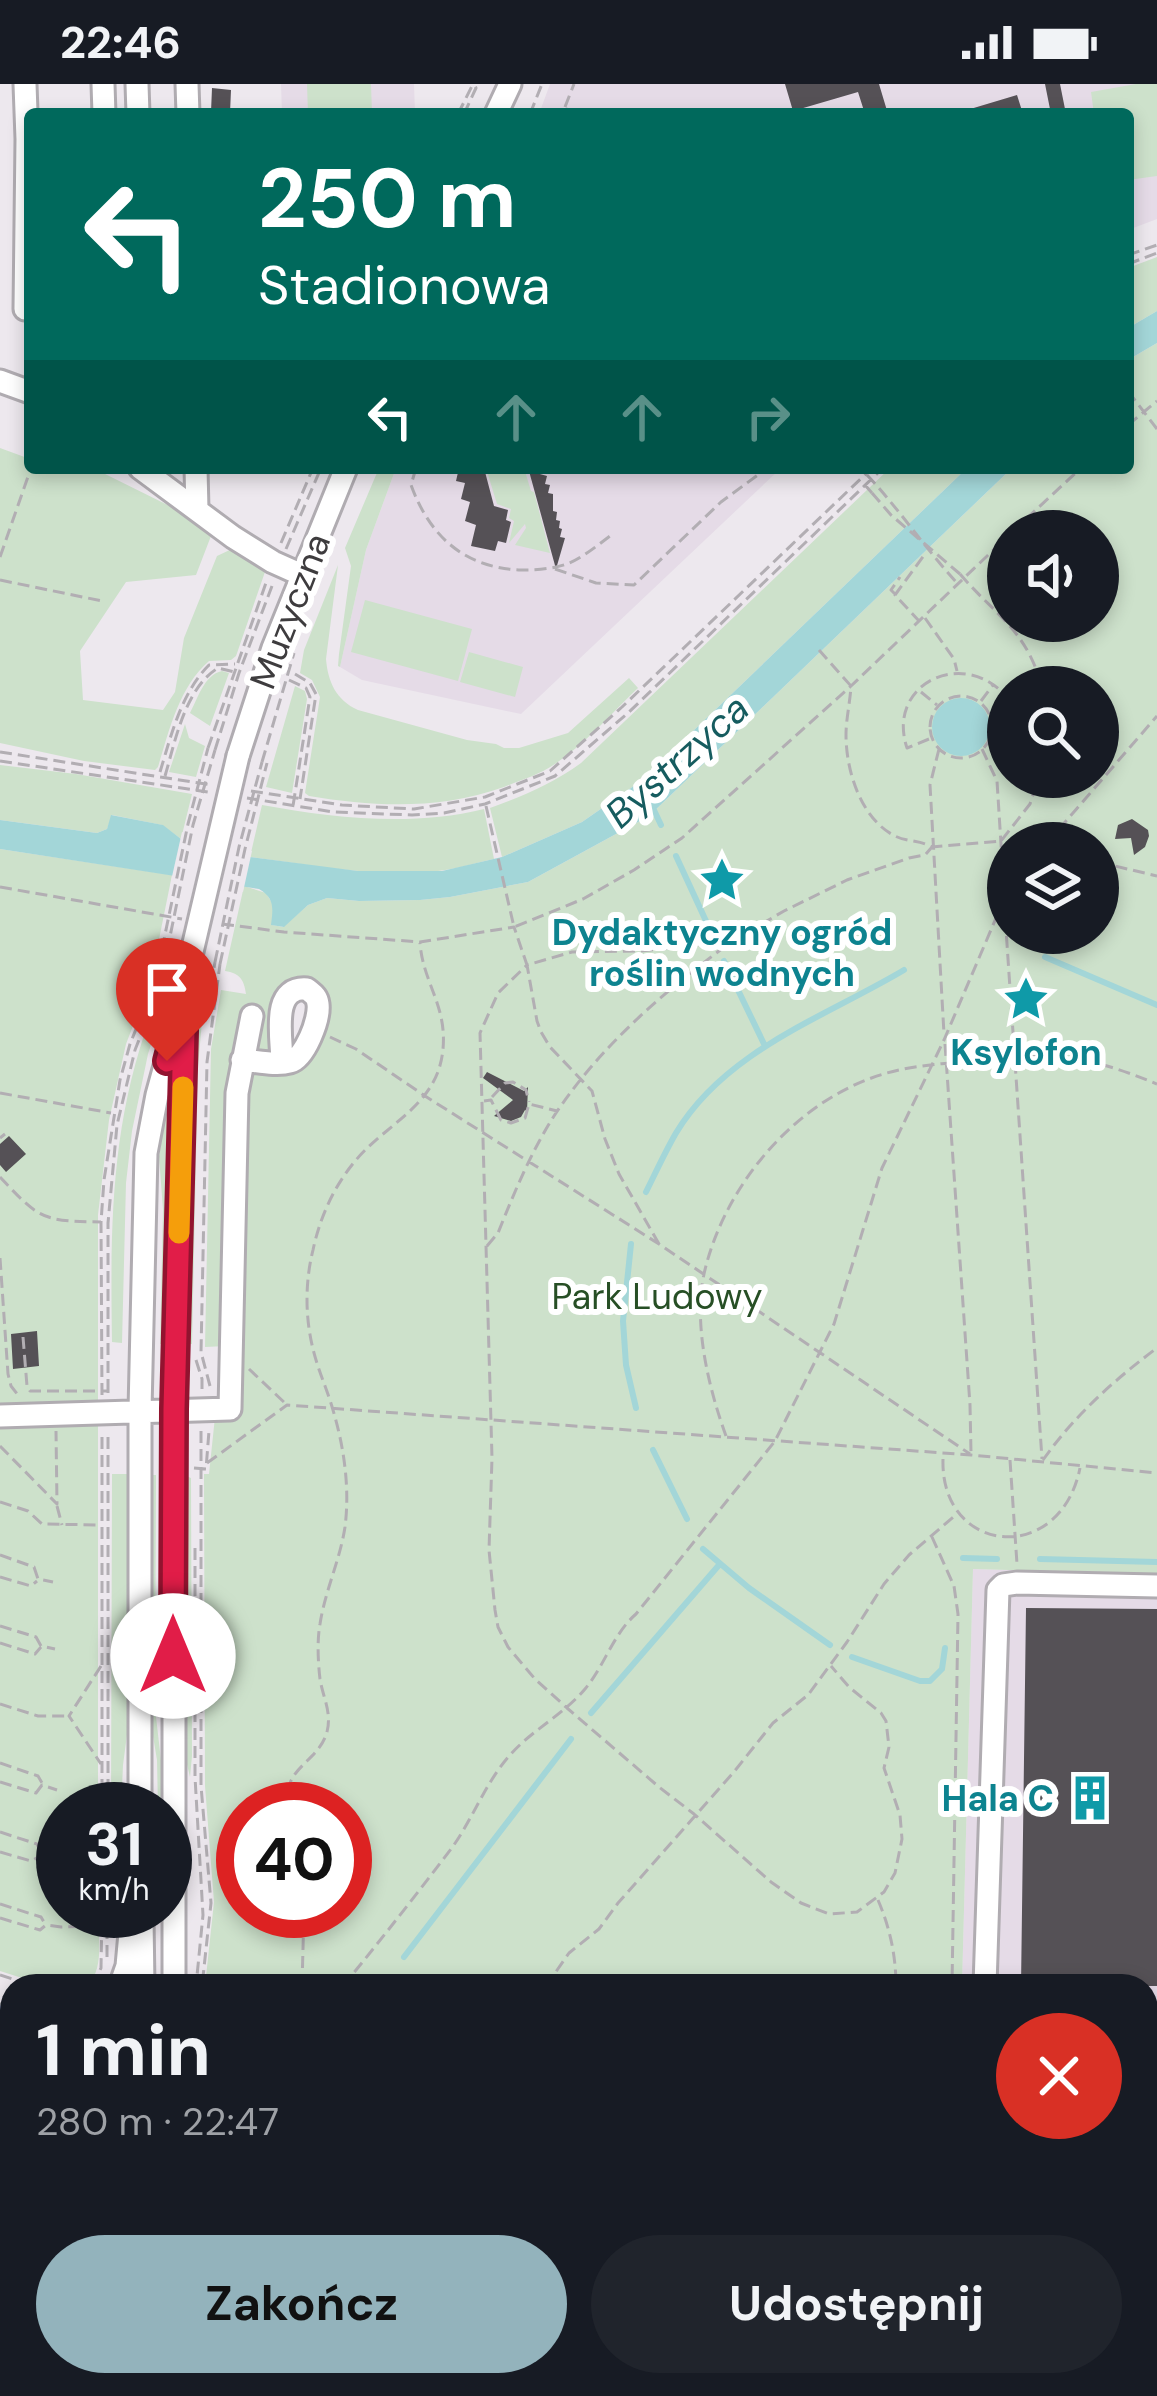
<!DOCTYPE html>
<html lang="pl">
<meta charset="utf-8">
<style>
:root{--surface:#171b24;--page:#20242c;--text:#f1f3f6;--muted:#9ea1a6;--accent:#93b3bc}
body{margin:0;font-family:"DM Sans",sans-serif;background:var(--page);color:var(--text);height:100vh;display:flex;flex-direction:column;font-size:45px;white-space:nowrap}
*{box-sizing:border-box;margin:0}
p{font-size:39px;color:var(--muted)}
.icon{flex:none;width:66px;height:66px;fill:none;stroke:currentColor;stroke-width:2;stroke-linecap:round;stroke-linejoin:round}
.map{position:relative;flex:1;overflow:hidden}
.panel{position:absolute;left:0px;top:1890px;width:1158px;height:423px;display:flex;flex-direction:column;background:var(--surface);border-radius:36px 36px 0 0;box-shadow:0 6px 18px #0003}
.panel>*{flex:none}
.hud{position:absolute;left:24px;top:24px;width:1110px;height:366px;border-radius:12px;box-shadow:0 6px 18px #0003;background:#00695c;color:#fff;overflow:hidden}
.fabs{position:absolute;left:987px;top:426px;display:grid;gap:24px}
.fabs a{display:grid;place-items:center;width:132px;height:132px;border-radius:50%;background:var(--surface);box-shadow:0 6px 18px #0003;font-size:60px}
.speed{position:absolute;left:36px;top:1698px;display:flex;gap:24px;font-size:60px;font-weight:700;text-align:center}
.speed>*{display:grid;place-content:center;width:156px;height:156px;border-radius:50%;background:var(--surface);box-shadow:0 6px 18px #0003;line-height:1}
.speed small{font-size:30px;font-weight:400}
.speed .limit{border:18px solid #d22;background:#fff;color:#111}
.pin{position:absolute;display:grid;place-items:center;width:102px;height:102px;color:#fff;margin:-123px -51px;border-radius:50% 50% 50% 0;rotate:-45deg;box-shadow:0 0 12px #0007}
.pin .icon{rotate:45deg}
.me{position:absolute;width:132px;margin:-66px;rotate:0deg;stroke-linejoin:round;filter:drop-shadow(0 0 9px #0008)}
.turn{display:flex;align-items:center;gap:42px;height:252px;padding:0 36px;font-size:54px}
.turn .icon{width:156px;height:156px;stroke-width:2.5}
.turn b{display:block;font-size:84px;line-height:102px}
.lanes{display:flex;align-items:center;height:114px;padding:0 36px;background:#0003;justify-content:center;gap:60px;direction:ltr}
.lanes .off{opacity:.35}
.round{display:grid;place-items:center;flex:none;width:126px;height:126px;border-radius:63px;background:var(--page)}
.headline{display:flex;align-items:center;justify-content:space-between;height:204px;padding:0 36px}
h1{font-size:72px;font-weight:700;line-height:90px}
.primary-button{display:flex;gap:24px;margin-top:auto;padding:24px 36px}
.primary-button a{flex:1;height:138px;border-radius:72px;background:var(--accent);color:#111;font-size:48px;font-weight:700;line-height:138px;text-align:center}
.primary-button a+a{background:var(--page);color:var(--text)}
.status{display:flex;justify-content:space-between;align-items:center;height:84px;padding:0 60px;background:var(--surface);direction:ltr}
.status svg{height:33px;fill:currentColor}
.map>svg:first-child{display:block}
</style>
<div class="status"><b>22:46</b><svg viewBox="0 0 49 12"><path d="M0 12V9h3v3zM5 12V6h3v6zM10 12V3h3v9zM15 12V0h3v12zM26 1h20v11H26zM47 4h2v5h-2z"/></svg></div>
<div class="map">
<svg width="1157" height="2312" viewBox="0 0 1157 2312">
<rect width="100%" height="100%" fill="#ede8ee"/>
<path fill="#e5dbe7" d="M281 0H414L415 30H282Z
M550 0H1157V135L1128 146V30H539Z
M396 384H808L804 388 779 386 521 630 362 596 340 583 366 466Z
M973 1485 1157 1490V2312H1106L1081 2301H1146V1902H962Z
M0 2114 12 2116V2301H73L70 2312H0Z
M177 2301H745L772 2312H171Z"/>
<path fill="#cde1cb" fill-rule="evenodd" d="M307 0H371L372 30H308Z
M1136 0H1157V92L1128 96V30H1094L1091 8Z
M1157 173V227L1128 244V184Z
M1157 259V1490L973 1485 962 1902H205L214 1818 205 1702 204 1390H209L215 1333 236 1332 243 999C259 977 286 993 304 976 318 963 332 908 305 901 300 899 291 901 286 904 269 915 280 958 265 975L256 973 252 963 257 929 247 928 233 995 226 1262 205 1263 211 965 221 906 246 910C244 896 240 889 225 887L244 802 266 809 274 822 272 841 283 843 308 821 327 814 359 817 420 816 450 813 528 798 649 732 1012 384H1128V276ZM1008 447H1098V537H1008ZM1008 603H1098V693H1008ZM1008 759H1098V849H1008ZM243 1725H345V1827H243Z
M0 364 30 375V384H59L73 388 99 387 202 438 211 452 196 491 126 498 80 567 83 616 163 626 175 608 184 554 217 472 234 464 266 485 236 572 231 576 209 577C179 603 169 647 158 683L155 686 84 677 0 659Z
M379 384H396L366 466 340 583 338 582 339 570 351 482 345 464Z
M486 384H524L531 407 534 408 550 469 515 461 526 444 525 440 509 459 514 437 509 434 511 425 497 420Z
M890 384H967L641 697 582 738 502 773 490 724C523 712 552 700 581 679Z
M338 481 326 575C328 598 336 616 358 626L467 656 496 660 504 664H519L568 649 629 594 638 604C612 629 585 660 555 680 539 691 521 696 504 703 439 726 375 723 309 712L305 709 320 613 312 596 300 589 304 566Z
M365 516 472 545 458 597 351 568Z
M469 568 523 583 515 613 460 598Z
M222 587 229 589 210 642 190 629C198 614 204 591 222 587Z
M295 602 305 607 307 615 292 709 266 703Z
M185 640 189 654 205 662 196 693 169 688Z
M0 681 76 690 192 710 181 755 162 741 112 731 107 745 97 749 0 736Z
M262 721C334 734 411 743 484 725L494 775C475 779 457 785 438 787 376 794 312 781 250 773Z
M0 765 172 791 151 895 126 960 109 1036 98 1131V1725H63V1827H98C98 1851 105 1885 87 1902H47L0 1887Z
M163 901 159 925 162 927 148 970 132 1047 126 1099 122 1259 112 1258C110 1129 111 1022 163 901Z
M200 936 202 937 198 983 192 1260H185L192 993Z
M170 1004H174L166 1260H160L163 1126 159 1072Z
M112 1390H131L130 1628 123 1681 121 1725H111Z
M151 1391H156L155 1624 163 1694V1725H158L157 1676 150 1634Z
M184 1391 191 1394 192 1672 190 1693 185 1672Z"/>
<path fill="#a3d6d8" d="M1157 227V259L1128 276V244Z
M967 384H1012L649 732 528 798 450 813 420 816 359 817 327 814 308 821 284 843 271 841C273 825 275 814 259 805L0 765V736L97 749 107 745 111 731 163 741 181 755 250 773 358 787H442L502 773 582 738 641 697Z
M932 643a29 29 0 1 1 58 0a29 29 0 1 1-58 0Z"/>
<path fill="#ede8ee" d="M182 748 252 767 243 808 171 797Z"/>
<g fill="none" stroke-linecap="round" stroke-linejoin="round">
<path stroke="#a3d6d8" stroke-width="6" d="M652 722 661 741
M676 772 712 850
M1045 873 1157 921
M724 877 765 962
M646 1108C656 1088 665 1068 676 1049 726 966 825 933 904 886
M631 1160 623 1237 626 1281 636 1324
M653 1366 687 1435
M703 1465 749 1504 830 1561
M963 1474 997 1475
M1040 1475 1157 1478
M852 1573 920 1597H930L942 1585 945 1564
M591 1629 719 1481
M404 1873 571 1655"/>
</g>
<path fill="#555156" d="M785 0H879L888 30H865L858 8 793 27Z
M1045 0H1060L1066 30H1051Z
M212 4 231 6 230 29 211 28Z
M1017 11 1023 30H967V26Z
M459 384H484L494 422 508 426 506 436 511 438 506 459 498 457 495 467 471 462 476 441 465 437 470 418 461 415 465 399 456 397Z
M529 387 547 392 545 400 550 401 548 409 553 410V427L557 428 556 436 560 437 559 444 562 445 560 453 565 454 556 485Z
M1132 735 1148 746 1149 752 1145 763 1134 771 1131 754 1115 755 1118 741Z
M487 988 524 1007 528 1003 527 1027 525 1026 521 1033 511 1037 494 1032 513 1016 483 994Z
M9 1052 26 1070 6 1088 0 1081V1060Z
M37 1247 39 1282 13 1285 11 1250Z
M1026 1524 1157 1525V1902H1021Z"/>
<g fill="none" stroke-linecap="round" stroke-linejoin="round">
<g stroke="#b0acb1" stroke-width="27">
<path id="minor" d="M103 0 104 30
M137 0 138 30
M187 0 188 30
M496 30 510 0
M25 225 27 55 25 0
M0 297 30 308
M140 384 233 453 273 478 302 491
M196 384 197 426
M238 672 273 564 346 384
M242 976C256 977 276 982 290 978 305 974 320 935 318 920 317 912 313 910 307 905 270 902 282 954 282 979
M0 1332 230 1325 237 1009 252 932
M140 1725V1326L146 1069 157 1011 185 909 191 872
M142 1834 143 1902
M120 1902 127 1882 132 1827
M174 1902V1325L185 909
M985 1902 998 1506 1003 1501 1017 1499 1157 1502
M1146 1955 1157 1956
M0 2104 12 2105
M1146 2108 1157 2105
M103 2312 105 2301
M131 2312 132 2301
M1022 2312 1024 2301"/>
</g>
<g stroke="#c9c8c9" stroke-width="33">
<path id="major" d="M0 1935 12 1939
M0 1982 12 1986
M857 2301 881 2312
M963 2301 986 2312"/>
</g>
<path stroke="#b2aeb3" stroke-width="3" stroke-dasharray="12 6" stroke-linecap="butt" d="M565 23 574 0
M458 30 473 0
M464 30 476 4 474 0
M530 30 542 0
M566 30 568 24
M1128 171 1157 161
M1128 180 1157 169
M1128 307 1157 345
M1128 341 1157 317
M416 384 411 401C430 453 465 484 521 486 536 486 552 485 567 480 584 473 599 460 614 449
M867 391C899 425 925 464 957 499
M865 401 872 409
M1013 447 1081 384
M281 459 313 384
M286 465 321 384
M0 473 31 384
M555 485 596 499 634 501 721 418 766 385
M960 490C996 532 1026 545 1042 603
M0 496 102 517
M895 510 891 506 900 493
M925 534 954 575 957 587
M920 538 895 511 925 470
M819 566 851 602C850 619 846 635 846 651 846 687 861 735 895 752 907 758 920 756 932 763L1001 757 1030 720 1039 693
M295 590 310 599 316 610 300 715
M289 596 306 604 310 613 293 722
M921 608 937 621
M930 643a31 31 0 1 1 62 0a31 31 0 1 1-62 0Z
M981 617 993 601
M992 651 1008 654
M929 655 907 664C885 598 967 562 1008 615
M208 664 267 496
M939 665 930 701 944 950
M982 665 997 697 1004 807
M215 666 239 589 272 502
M0 668 212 701
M0 677 208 708
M262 678 294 569
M160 688C171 652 181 609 209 581L235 580
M165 692C175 658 185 604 218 584L239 589
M251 707 342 721 414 725 485 713 550 687 622 623 872 384
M247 714 333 728 412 731 444 729 485 720 555 692 628 629 883 384
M486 722 514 843 583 815 634 786 682 754 851 602 1008 452
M1047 759 1157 632
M1098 778 1157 792
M0 803 182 835
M1004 816 1042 1375
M222 840 284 848 420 858 514 843 527 881 572 868 641 867 705 860H727L784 827 847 796 909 774 925 771 932 763
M205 937 215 878
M330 953 356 965 425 1012 659 1160 970 1370
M945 960 970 1321 971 1369
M0 1009 111 1029
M492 1013 505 999 513 998 526 1006 529 1018
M484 1017 491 1016 501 1036 511 1039 525 1034 529 1020 557 1027
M0 1054 5 1050
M0 1093C40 1136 43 1137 101 1138
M659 1160 619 1090 605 1055 592 1007 550 963 541 948 537 937 527 881 498 909 480 949 492 1374 489 1466 495 1526 498 1543 508 1563 535 1595 567 1624 659 1703 694 1730 771 1798 801 1819 829 1830 857 1828 884 1808 895 1789 902 1755 900 1731 884 1684 889 1663 886 1637 881 1629 849 1603 831 1582
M487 1162 498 1149C514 1109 531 1068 554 1032 598 965 660 911 723 864
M0 1174 8 1290 11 1302 18 1311
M23 1253 27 1302 30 1307H108V1309
M196 1276 202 1295V1307
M249 1285 286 1320
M210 1302 201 1268 207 978 220 880
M108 1307V1139L117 1041 135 966 160 902 167 867
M102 1311 101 1138 104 1096 120 996 130 960 155 898 162 865
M201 1347V1702L211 1819 202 1902
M726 1352C709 1305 693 1241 704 1190 724 1101 797 1014 887 989 919 980 954 979 987 976 1008 975 1030 972 1051 972 1088 974 1123 986 1157 1000
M0 1362 57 1420 56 1347
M943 1375C940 1471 1060 1483 1080 1384
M1010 1376 1017 1480
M1043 1376C1074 1332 1114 1296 1157 1264
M207 1379 287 1321 971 1371 1157 1389
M194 1384 206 1385 209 1347
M0 1418 28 1427 42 1440 100 1441
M57 1422 62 1441
M932 1453 954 1502 958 1530 952 1902
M195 1464V1693L203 1831 196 1902
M0 1471 34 1483 38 1495 53 1498
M0 1493 31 1502 37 1497
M0 1542 36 1553 41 1562 55 1565
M0 1559 35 1570 41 1563
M101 1582 69 1632 101 1680
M0 1620 38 1632H68
M0 1679 38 1692 42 1699
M0 1698 36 1709 42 1701 57 1706
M102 1725V1351
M108 1725V1349
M289 1725C279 1684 318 1680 327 1648 332 1628 323 1614 320 1595 318 1578 317 1556 320 1540 325 1507 340 1476 345 1443 350 1404 344 1363 333 1326 327 1305 318 1286 313 1265 305 1233 305 1198 313 1166 320 1133 334 1102 356 1076 388 1038 438 1021 443 965 447 921 423 899 420 859
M0 1748 37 1760 41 1769
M0 1768 31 1777 42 1771 59 1775
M878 1816C890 1844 896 1872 896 1902
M0 1820 41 1833 45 1840
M0 1834 40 1846 46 1841 61 1843 102 1842
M107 1873V1827
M0 1891 34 1902
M92 1902 101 1884 102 1827
M302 1902 304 1827
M343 1902C380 1857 416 1811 451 1765 473 1735 485 1699 510 1671 532 1646 563 1631 585 1605 605 1581 613 1550 636 1530L775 1357 834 1240 882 1084 944 956 1008 806
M546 1902 569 1869 599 1845 618 1819 733 1689 773 1639 808 1611 847 1558 884 1500 909 1471 958 1429
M0 2014 12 2018
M0 2025 12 2029
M1146 2072 1157 2061
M1146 2081 1157 2082
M1146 2129 1157 2128
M1146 2135H1157
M772 2301 797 2312
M797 2301 821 2312
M1042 2304 1069 2312
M80 2312 82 2301
M160 2312 163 2301
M165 2312 167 2301"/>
<use href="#minor" stroke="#fff" stroke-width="21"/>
<use href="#major" stroke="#b5c8f7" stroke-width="27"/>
<g stroke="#b0acb1" stroke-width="27" stroke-linecap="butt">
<path id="minor-bridge" d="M191 872 238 672"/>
</g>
<path stroke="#b2aeb3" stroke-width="3" stroke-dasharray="12 6" stroke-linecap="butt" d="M872 409 891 431 960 490
M162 865 188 740 208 664
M167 867 193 741 215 666
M215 878 239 763 262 678
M220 880 245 765 267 679"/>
<use href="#minor-bridge" stroke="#fff" stroke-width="21"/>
</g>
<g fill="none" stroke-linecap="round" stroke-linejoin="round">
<g stroke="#92132f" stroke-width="30">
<path id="route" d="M167 977 185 909 174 1325 173 1572"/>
</g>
<use href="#route" stroke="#e11d48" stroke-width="21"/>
<path stroke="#f59e0b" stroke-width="21" d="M179 1149 183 1003"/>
</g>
<defs>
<g id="sight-bare" transform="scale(3.6)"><path d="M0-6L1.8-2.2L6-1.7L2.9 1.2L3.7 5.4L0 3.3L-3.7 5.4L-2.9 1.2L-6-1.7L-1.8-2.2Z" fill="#0f9aa8" stroke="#fff" stroke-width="2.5" paint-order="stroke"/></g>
<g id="building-bare" transform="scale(3.6)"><path d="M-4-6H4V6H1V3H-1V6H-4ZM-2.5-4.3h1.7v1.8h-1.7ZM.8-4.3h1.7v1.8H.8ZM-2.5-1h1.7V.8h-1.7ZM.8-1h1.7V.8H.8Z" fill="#0f9aa8" stroke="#fff" stroke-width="2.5" paint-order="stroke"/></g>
</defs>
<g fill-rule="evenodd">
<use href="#sight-bare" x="722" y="796"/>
<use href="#sight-bare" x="1026" y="915"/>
<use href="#building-bare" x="1090" y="1714"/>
</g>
<g text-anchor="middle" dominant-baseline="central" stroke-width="12" stroke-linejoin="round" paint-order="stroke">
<g font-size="36" fill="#3e3c3e" stroke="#fff">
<text transform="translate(290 527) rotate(-69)">Muzyczna</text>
</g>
<g font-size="36" font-weight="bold" fill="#0d838f" stroke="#fff">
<text x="722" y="848">Dydaktyczny ogród<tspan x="722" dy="41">roślin wodnych</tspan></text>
<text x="1026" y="968">Ksylofon</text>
<text x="1054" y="1714" text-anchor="end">Hala C</text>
</g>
<g font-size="36" fill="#274f25" stroke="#fff">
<text x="657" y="1212">Park Ludowy</text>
</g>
<g font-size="39" font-style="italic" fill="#165c5f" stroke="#fff">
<text transform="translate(677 677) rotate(-42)">Bystrzyca</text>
</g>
</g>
</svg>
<div class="fabs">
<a><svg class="icon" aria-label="sound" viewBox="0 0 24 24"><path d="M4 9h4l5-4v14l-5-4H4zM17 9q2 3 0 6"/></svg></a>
<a><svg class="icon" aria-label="search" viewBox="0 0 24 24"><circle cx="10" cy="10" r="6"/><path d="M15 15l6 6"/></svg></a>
<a><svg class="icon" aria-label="layers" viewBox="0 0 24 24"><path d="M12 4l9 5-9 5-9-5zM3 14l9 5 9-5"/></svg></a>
</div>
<div class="speed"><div>31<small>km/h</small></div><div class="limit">40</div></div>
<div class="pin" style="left:167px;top:977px;background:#d93025"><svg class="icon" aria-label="arrive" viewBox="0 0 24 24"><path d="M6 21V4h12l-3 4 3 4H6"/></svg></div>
<svg class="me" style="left:173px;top:1572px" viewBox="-20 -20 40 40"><circle r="19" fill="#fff"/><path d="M0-13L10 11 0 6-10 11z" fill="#e11d48"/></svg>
<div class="hud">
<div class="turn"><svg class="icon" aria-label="left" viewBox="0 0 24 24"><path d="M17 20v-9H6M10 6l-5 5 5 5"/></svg><div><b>250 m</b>Stadionowa</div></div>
<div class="lanes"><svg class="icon" aria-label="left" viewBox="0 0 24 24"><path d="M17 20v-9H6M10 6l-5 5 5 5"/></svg><svg class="icon off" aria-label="ahead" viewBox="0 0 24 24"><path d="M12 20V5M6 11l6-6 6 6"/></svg><svg class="icon off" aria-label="ahead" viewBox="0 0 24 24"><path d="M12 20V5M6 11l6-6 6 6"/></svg><svg class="icon off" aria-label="right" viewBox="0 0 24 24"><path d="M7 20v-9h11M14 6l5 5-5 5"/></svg></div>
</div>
<section class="panel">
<div class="headline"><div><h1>1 min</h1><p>280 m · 22:47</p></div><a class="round" style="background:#d93025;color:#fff"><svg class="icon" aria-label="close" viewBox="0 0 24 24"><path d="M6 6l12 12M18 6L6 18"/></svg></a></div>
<div class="primary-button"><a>Zakończ</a><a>Udostępnij</a></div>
</section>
</div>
